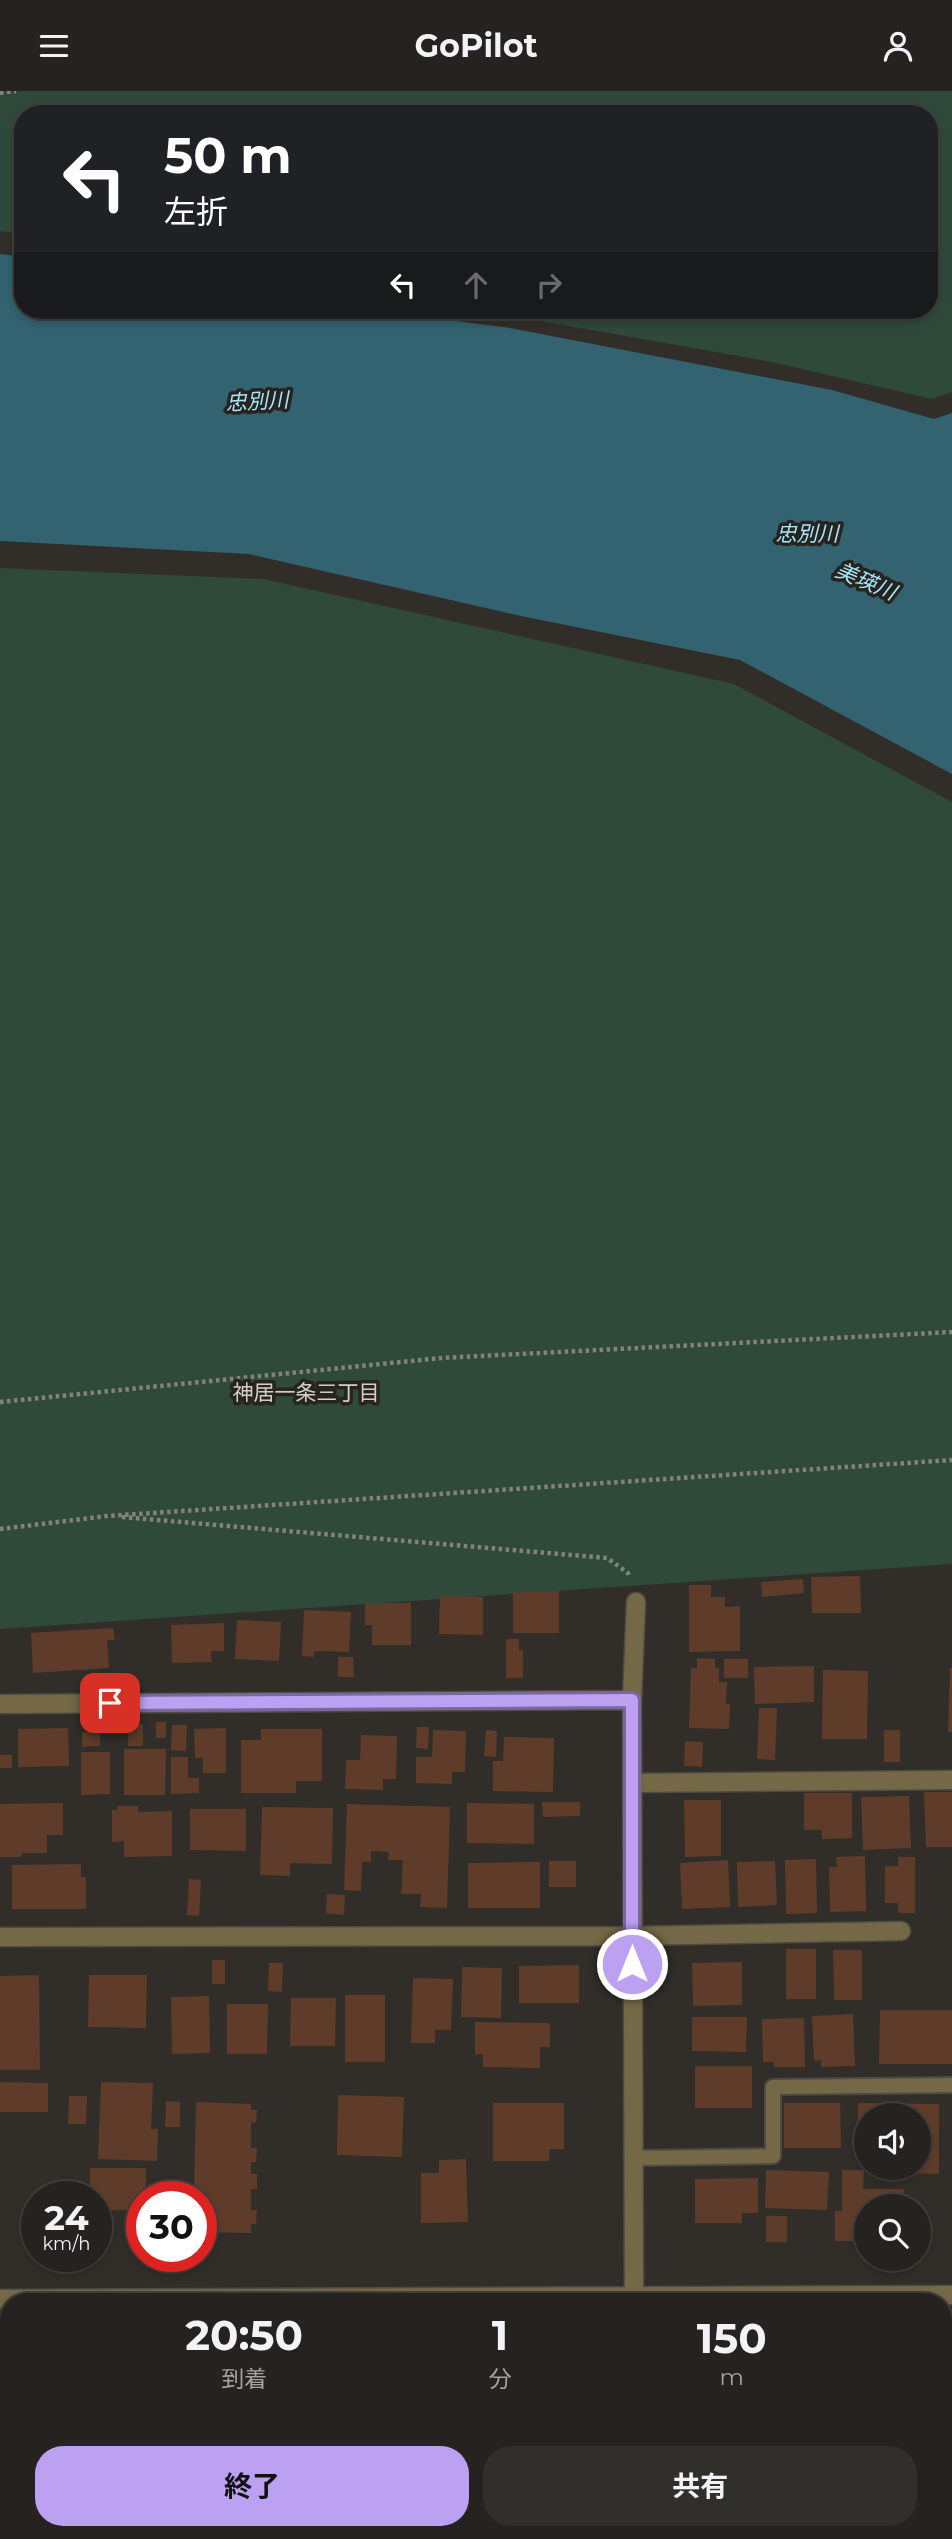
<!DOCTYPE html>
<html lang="ja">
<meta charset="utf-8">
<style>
:root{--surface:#25221f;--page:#312f2c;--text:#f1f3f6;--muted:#a3a4a4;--line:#423f3d;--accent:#bca0f2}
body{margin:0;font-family:Montserrat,"Noto Sans JP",sans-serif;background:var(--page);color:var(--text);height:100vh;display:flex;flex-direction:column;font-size:26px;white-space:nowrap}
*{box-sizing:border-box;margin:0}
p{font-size:23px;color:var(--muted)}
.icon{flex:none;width:38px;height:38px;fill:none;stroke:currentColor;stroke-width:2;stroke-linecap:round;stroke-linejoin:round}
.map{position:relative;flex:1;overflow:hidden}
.side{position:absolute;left:0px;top:2202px;width:952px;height:247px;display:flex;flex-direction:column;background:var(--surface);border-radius:28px 28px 0 0;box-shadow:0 4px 10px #0003,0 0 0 2px var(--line)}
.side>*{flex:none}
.top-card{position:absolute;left:14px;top:14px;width:924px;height:214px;border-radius:28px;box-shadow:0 4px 10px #0003,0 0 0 2px var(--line);background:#202124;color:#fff;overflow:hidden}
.controls{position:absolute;left:854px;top:2012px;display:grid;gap:14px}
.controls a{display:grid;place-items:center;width:77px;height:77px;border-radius:50%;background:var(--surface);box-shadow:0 4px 10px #0003,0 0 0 2px var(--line);font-size:35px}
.speed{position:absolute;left:21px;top:2090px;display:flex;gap:14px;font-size:35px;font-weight:700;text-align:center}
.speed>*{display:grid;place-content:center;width:91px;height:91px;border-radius:50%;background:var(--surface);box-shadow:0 4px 10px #0003,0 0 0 2px var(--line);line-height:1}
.speed small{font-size:18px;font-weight:400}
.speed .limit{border:10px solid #d22;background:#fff;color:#111}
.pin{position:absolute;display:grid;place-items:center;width:60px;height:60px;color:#fff;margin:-30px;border-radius:14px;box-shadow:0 4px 10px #0006}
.me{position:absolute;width:77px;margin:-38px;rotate:0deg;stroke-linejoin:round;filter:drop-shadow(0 0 5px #0008)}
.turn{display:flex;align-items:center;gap:24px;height:147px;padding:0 35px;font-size:32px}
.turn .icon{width:91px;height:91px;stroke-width:2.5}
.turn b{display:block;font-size:49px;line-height:60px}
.lanes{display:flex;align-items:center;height:66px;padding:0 35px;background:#0003;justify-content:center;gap:35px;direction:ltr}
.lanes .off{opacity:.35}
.eta{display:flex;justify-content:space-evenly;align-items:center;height:119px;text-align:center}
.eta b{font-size:42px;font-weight:700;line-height:49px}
.primary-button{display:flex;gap:14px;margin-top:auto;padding:14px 35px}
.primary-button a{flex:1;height:80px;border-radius:28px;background:var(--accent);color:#111;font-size:28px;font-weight:700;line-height:80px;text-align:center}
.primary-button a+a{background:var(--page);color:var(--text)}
header{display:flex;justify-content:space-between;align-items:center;height:91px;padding:0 35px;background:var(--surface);font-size:32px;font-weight:700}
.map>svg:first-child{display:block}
</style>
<header><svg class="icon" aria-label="menu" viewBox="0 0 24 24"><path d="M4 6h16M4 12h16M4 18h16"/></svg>GoPilot<svg class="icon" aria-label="person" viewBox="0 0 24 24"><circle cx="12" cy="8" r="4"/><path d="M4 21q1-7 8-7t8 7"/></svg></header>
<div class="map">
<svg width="952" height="2448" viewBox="0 0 952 2448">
<rect width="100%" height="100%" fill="#312e29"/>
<path fill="#2f493b" d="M0 0H952V301L932 308 772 271 479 219H929V23H23V143L0 140Z
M0 477 263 488 734 593 952 711V1473L0 1538Z"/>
<path fill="#336270" d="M0 163 23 166V219H370L510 237 832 299 934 328 952 322V683L740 569 521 525 249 463 0 450Z"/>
<path fill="#5f3c2a" d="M860 1485 861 1522H812L811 1486Z
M803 1488 804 1502 762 1506 761 1491Z
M689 1494H711V1506H725V1516L740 1515V1560L689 1561Z
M559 1500V1542H513V1501Z
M440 1505 483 1506V1544L439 1543Z
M365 1512H411V1554H372V1534H365Z
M304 1519 351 1521 349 1561 314 1560V1566L302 1565Z
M237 1529 281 1531 279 1570 235 1568Z
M224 1532V1560H211L212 1571 172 1572 171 1534Z
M113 1537 115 1549H107L109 1577 33 1582 31 1542Z
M506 1548H519V1559H523V1587H506Z
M338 1566H353L354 1586H338Z
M697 1567 715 1568V1577H719V1591H727L726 1613H730L729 1638 689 1637 691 1577H697Z
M724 1568H748V1587H724Z
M814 1575V1611L755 1613 754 1576Z
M950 1577H952V1641H948Z
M823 1579 868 1580 867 1648H822Z
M759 1617H777L775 1669 757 1668Z
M156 1631H166V1647H156Z
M128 1633H143V1655H128Z
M172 1634H187L186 1660 171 1659Z
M417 1636H429L428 1658 416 1657Z
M68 1637 69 1675 18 1676V1638Z
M226 1637V1682H203V1667H195L194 1638Z
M261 1638H322V1690H296V1702H241V1649H261Z
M433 1639 466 1640 465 1681H452V1693L416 1692V1666H432Z
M486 1639 497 1640 496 1666 484 1665Z
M884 1639H900V1671H884Z
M82 1641H100V1655L82 1656Z
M361 1644 397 1645 396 1688H383V1699L345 1698 346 1669H360Z
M504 1646 554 1647 553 1701 493 1700V1670H503Z
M685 1650 703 1651 702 1676 684 1675Z
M124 1658H166L165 1704H124Z
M81 1661H110V1703L81 1704Z
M0 1664H12V1677H0Z
M171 1666H188V1687H199V1702L171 1703Z
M924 1701H952V1756H926Z
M804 1702H852V1747L822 1748V1739H804Z
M909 1705 911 1757 863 1759 861 1706Z
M684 1709H721V1765L685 1766Z
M542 1711H580V1725L543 1726Z
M63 1712V1744H47V1762H22V1766H0V1713Z
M467 1712 534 1713V1753L467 1752Z
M347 1713 450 1716 447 1817 420 1816 421 1803H401L403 1769H388L389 1761 371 1760V1771H362L361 1800 344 1799Z
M117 1715H138V1721L172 1720V1765L124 1766V1750L112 1751V1719H118Z
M262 1716 333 1717 332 1773 290 1772V1785L260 1784Z
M190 1718H246V1760L190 1759Z
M865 1765 866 1820 830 1821 829 1776H837L836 1766Z
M898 1766H915V1822H898V1812H885V1775H898Z
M816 1768 817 1822 786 1823 785 1769Z
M728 1769 730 1816 682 1818 680 1772Z
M549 1770H576V1796H549Z
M775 1770 777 1814 738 1816 737 1771Z
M540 1771V1817H468V1772Z
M81 1773V1786H86V1818H12V1774Z
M189 1788 201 1789 199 1825 187 1824Z
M327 1803 345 1804 344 1824 326 1822Z
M786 1858H816V1908H786Z
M833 1859H862V1909H834Z
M212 1869H225V1893H212Z
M742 1871V1914L693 1915 692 1872Z
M269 1872H283L282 1901 268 1900Z
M579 1874V1912H519V1875Z
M462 1876 502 1877 501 1927 461 1926Z
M39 1884 40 1979H0V1885Z
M89 1884H147L146 1937 88 1936Z
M413 1887 453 1888 451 1939H435V1952H411Z
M345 1904H385V1971H345Z
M209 1905 210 1962 172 1963 171 1906Z
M291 1907H336L335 1955H290Z
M227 1913H268L267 1963H227Z
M880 1919H952V1973H879Z
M853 1923 855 1975 821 1976V1969L814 1970 812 1925Z
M692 1926H747L746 1961 692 1960Z
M804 1927 805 1976H774V1971H763L762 1928Z
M475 1931 550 1932V1956H540V1977L483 1976V1963L475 1964Z
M695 1975H752V2017H695Z
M0 1991 48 1992V2021H0Z
M101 1991 153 1992 151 2038H158L157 2070 98 2068Z
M338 2004 404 2006 402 2066 337 2064Z
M69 2005H87L86 2033H68Z
M166 2010 180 2011V2036H165Z
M196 2011 251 2013V2019H257L256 2032 251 2031V2057H257L256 2071H251V2083H257V2098H251V2119H257L256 2133H251V2142L201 2141V2105H194Z
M493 2012H564V2058H550L549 2070H493Z
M784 2012H840L841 2057H784Z
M858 2012 939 2013V2083L898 2082V2077H919V2025H866V2073H858Z
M466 2068 468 2131 421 2132V2082H439V2069Z
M90 2077H146V2105H142V2119H96V2105H90Z
M766 2079 829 2081 827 2119 765 2117Z
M842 2079H864L863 2098H904L903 2116H866V2150H835V2120H842Z
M758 2087V2122H742V2132H695V2088Z
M766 2125H787V2151H766Z
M0 2263H9V2318H0Z
M943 2293H952V2355H943Z
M951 2439V2448H706V2440Z
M111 2440H213V2448H110Z
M222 2440H285V2448H222Z
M299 2440H350V2448H299Z
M363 2440H413V2448H362Z
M428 2440H475V2448H428Z"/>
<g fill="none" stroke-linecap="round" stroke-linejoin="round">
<g stroke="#4e4b46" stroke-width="18">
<path id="lane" d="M633 2067 773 2065V1996L952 1994
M943 2400H952"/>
</g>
<g stroke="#4e4b46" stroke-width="21">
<path id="street" d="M0 1613 632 1609
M632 1692 952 1689
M0 1846 632 1845 901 1840
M0 2208 952 2204
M634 2210 632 1609 636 1511
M637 2440V2448"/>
</g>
<path stroke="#84827d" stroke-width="4.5" stroke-dasharray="3.5 3.5" stroke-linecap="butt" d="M0 2 16 0
M0 1311 441 1267 952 1241
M122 1426 607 1467 628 1482 629 1486
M0 1438 107 1425 952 1369"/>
<use href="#lane" stroke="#756846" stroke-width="14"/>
<use href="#street" stroke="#756846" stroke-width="18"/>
</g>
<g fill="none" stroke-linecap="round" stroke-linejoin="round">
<g stroke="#7a689d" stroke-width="18">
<path id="route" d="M110 1612 632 1609V1873"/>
</g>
<use href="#route" stroke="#bca0f2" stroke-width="12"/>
</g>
<g text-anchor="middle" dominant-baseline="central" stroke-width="7" stroke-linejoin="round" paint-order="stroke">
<g font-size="21" font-style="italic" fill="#a7e6fa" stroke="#272420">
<text transform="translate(257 310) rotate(-3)">忠別川</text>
<text x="807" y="442">忠別川</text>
<text transform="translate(866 490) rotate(23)">美瑛川</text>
</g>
<g font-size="21" fill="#d2cfc9" stroke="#272420">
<text x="306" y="1301">神居一条三丁目</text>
</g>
</g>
</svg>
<div class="controls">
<a><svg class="icon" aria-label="sound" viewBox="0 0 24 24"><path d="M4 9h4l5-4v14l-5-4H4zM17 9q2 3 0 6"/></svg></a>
<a><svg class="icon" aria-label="search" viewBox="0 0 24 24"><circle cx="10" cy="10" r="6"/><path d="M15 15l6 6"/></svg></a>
</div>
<div class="speed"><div>24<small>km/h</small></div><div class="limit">30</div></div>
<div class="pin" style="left:110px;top:1612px;background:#d93025"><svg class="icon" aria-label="arrive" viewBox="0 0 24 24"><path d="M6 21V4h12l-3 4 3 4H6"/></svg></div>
<svg class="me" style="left:632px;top:1873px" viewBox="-20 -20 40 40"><circle r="17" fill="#bca0f2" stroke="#fff" stroke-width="3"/><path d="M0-11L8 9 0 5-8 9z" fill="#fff"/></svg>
<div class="top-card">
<div class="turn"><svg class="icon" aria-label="left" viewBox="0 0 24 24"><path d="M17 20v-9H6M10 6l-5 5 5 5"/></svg><div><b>50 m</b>左折</div></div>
<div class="lanes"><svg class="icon" aria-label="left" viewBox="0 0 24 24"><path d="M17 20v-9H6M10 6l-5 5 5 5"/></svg><svg class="icon off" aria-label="ahead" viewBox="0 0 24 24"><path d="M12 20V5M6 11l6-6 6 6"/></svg><svg class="icon off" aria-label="right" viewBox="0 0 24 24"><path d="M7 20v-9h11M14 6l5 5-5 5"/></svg></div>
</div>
<section class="side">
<div class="eta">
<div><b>20:50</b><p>到着</p></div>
<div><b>1</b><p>分</p></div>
<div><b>150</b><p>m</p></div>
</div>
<div class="primary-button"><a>終了</a><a>共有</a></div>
</section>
</div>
